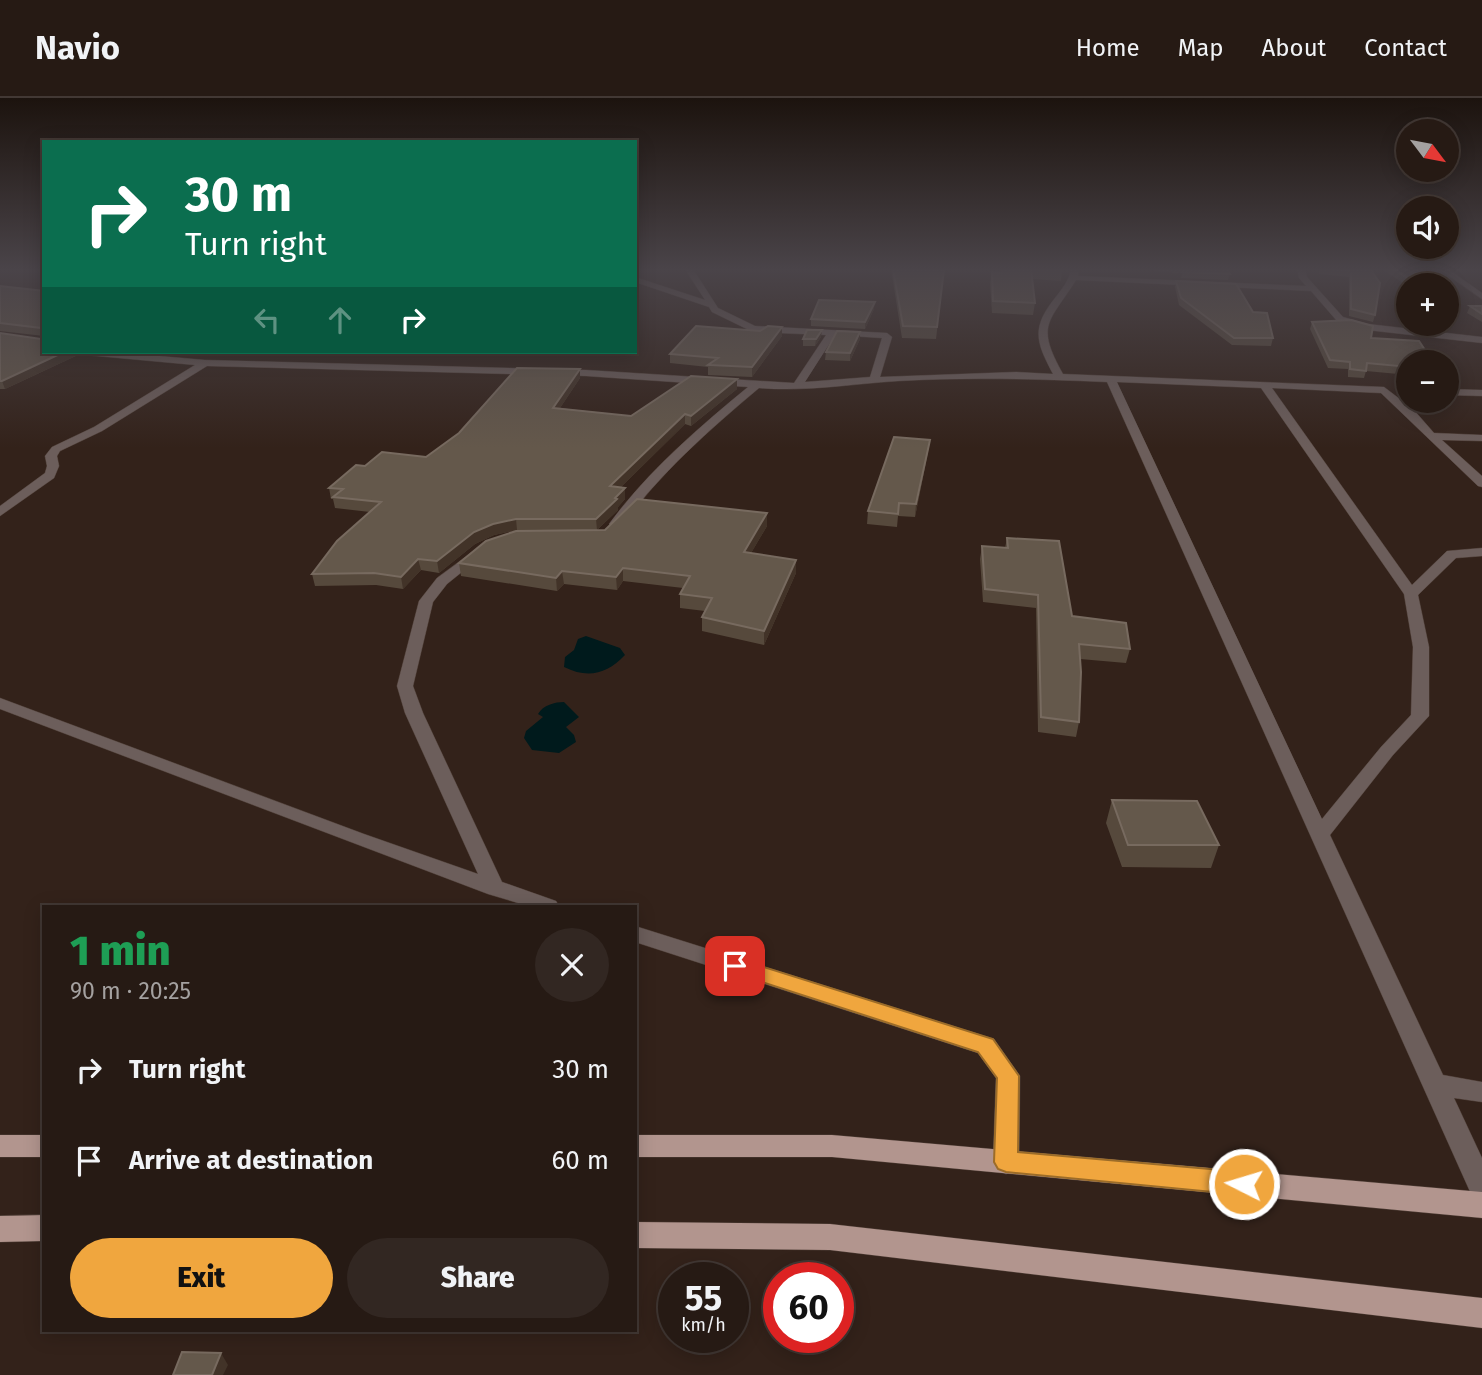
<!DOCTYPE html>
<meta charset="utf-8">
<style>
:root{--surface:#261a14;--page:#322722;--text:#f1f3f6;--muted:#a4a1a0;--line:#423834;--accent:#f0a63e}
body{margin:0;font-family:"Fira Sans",sans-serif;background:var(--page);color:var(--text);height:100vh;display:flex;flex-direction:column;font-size:26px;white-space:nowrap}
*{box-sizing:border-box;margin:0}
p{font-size:23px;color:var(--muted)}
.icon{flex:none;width:38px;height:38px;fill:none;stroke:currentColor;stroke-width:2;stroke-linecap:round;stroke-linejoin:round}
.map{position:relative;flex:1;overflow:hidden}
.panel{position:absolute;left:42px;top:807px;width:595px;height:427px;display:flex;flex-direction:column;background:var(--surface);border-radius:0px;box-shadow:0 4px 18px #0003,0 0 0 2px var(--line)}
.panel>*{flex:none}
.guide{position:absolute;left:42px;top:42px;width:595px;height:214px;border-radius:0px;box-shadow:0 4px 18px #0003,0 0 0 2px var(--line);background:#0b6e4f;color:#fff;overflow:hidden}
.needle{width:46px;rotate:122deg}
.tools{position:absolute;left:1396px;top:21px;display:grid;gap:14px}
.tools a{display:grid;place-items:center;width:63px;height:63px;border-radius:50%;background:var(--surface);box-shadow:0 4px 18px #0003,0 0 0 2px var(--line);font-size:35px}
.speed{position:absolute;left:658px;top:1164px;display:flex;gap:14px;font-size:35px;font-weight:700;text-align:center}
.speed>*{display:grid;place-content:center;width:91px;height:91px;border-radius:50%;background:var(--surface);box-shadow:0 4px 18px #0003,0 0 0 2px var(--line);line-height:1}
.speed small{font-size:18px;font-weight:400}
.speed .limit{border:10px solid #d22;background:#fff;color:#111}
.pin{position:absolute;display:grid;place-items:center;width:60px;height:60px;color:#fff;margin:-30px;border-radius:14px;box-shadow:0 4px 10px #0006}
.me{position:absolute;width:77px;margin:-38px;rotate:275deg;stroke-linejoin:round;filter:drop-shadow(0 0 5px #0008)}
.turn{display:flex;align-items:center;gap:24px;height:147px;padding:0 28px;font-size:32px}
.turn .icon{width:91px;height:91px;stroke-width:2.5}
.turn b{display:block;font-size:49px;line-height:60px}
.lanes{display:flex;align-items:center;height:66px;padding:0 28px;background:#0003;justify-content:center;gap:35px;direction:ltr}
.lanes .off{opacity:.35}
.round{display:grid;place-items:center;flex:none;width:74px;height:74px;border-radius:37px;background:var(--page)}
.summary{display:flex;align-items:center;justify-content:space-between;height:119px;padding:0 28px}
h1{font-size:42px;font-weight:800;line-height:52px;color:#1e9e55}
.button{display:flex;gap:14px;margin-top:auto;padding:14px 28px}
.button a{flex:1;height:80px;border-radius:42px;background:var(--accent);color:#111;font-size:28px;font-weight:800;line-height:80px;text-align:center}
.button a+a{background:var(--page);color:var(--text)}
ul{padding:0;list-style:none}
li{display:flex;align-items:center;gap:21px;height:91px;padding:0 28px}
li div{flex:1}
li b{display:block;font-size:26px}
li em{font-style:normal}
header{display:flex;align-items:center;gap:42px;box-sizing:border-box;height:98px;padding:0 35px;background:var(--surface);border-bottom:2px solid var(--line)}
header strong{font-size:33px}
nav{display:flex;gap:38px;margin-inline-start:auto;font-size:24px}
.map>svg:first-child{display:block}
</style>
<header>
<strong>Navio</strong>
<nav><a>Home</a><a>Map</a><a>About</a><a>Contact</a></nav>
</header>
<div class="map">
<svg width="1482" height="1277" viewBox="0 0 1482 1277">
<rect width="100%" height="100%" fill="#33221a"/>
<path fill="#001a1c" d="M586 538 620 550 625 557C607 576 588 581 564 569L565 559 574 552 578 541Z
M564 604 579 619 566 629 574 637 576 644 559 655 532 652 524 640 526 633 543 619 538 616C543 607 555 604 564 604Z"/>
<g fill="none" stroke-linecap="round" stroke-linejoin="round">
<g stroke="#4e3e36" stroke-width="1">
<path id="minor" d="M685 171H693L718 210 755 228 887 235 892 239 880 279 1016 274 1053 276C1036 244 1031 230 1055 200 1062 191 1069 183 1071 171H1079L1078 178 1306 188 1299 180 1297 171H1305L1307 179 1343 219 1368 226 1482 239V245L1367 232 1337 223 1311 193 1076 182C1049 225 1035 226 1063 276L1384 289 1413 311 1434 335 1482 337V343L1442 342 1482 378V389L1478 388 1381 295 1272 290 1412 487 1447 453 1482 450V458L1456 460 1418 497 1429 549V618L1393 657 1330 737 1443 977 1482 984V1004L1454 1000 1482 1060V1101L1472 1098 1107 284C1037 281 967 279 898 283 851 286 805 294 759 290 708 333 660 375 621 429L616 430 609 426C648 373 697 331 748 289L586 278 207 268 102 333 60 353 57 358 59 368 54 380 0 418V408L45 375 47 368 45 358 52 349 94 329 195 267 86 257 81 254H114L205 262 586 272 794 285 826 237 753 234 712 214 709 209 635 184V179L705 202ZM835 237 882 240 870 279 805 284ZM1117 284 1261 290 1404 496 1413 549 1411 617 1381 649 1322 721Z
M1143 171H1180L1182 173 1178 175Z
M1439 171H1448L1482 195V201Z
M1447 291 1482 292V298L1447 297Z
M478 450 483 451V457L447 486 433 504 413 588 423 615 502 784 556 803 559 808H528L488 796 0 611V600L364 736 478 776 405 615 397 588 419 503 437 480Z
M635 828 994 941 1020 978 1019 1064 1015 1072 1006 1076 997 1072 993 1064 996 980 978 955 635 844Z"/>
</g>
<g stroke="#4e3e36" stroke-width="1">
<path id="major" d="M0 1037H44V1059H0Z
M635 1037H832L1482 1094V1120L832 1059H635Z
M44 1117V1143L0 1144V1118Z
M635 1124 830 1126 1482 1200V1230L830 1152 635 1150Z"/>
</g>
<use href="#minor" fill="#6c5e5b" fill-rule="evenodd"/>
<use href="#major" fill="#b2958e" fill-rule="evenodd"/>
</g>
<path fill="#56493c" d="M891 171 944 172 936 241 902 240Z
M1003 171H1062L1061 183 1032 181 1035 205 1033 217 992 215 990 185 992 174 1002 175Z
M1182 171H1227L1230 176 1228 182 1181 180 1183 172Z
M1319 171H1370L1375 217 1373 224 1349 218V179L1319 176Z
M1382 171H1423L1437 187H1409V189Z
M1176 183 1253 214 1273 240 1271 248 1232 247 1179 207 1175 189Z
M0 188 44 193V254H80V256L5 291H0V235L41 241 44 238 0 233Z
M1470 208H1482V224L1467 215Z
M874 211 865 231 811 228V221Z
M1312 224 1371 240 1409 264V277L1366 273 1364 280 1348 279V271L1328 270 1310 231Z
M782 229V238L752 279 708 277V269L670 265V256L760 233Z
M821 239 815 248H803V241Z
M860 241 850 263 825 262 826 254Z
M580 271V280L560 310 631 318 737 281V291L691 328 685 326 621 389 625 390V401L618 409V412L597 432 767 428 751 455 796 475 764 547 702 533V519L705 513 680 510V496L683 490 623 483 617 492 564 486 557 493 461 478 459 465 517 432 494 437 475 446 439 475 421 472 403 491 376 487 315 488 312 476 370 414 335 410 333 401H331L329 390 365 368 426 359Z
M930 342 928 354 915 419 898 418 897 429 867 426 868 413Z
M1007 440 1072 518 1130 551 1126 565 1080 561 1079 624 1076 639 1038 634 1036 510 983 504 980 461 982 448 1005 450Z
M1112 702 1219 747 1211 770 1122 769 1106 725Z"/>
<path fill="#423328" d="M875 204 874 211 865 231V224Z
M782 229V238L752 279V269Z
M822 232 821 239 815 248 816 241Z
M860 234V241L850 263V255Z
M64 254H80V256L5 291 2 283Z
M580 271V280L554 319 553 310Z
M737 281V291L691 328V318Z
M685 316V326L611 399 610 388Z
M930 342 928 354 915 419 916 406Z
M625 390V401L618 409V412L597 432 596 421Z
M767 415V428L744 467V454Z
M516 421 517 432 494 437 475 446 439 475 437 463 474 434 493 426Z
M418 461 421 472 403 491 401 479Z
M796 462V475L764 547V533Z
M623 470V483L617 492 616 479Z
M562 473 564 486 557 493 556 480Z
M221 1255 228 1267 223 1277H212Z"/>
<path fill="#64584b" stroke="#776a5f" stroke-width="2" d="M893 171 944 172 937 229 903 228Z
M1003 171H1031L1035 205 993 203 992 174 1002 175Z
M1184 171H1227L1230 176 1182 174Z
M1331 171H1370L1380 185 1375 217 1351 211V173Z
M1393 171H1423L1437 187H1418Z
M1176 183 1236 186 1253 214 1267 215 1273 240H1234L1181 200Z
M0 188 44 193V254H64L2 283H0V235L41 241 44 239 41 230 0 225Z
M819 202 875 204 865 224 811 221Z
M1470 208H1482V216Z
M1351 222 1373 228 1371 240 1419 243 1433 264H1409V269L1367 265 1366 273 1350 271V264L1330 262 1312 224Z
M696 228 760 233 768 228 782 229 752 269 708 267 718 260 670 256Z
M807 232H822L816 241H803Z
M837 233 860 234 850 255 826 254Z
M517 270 580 271 553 310 631 318 691 278 737 281 691 318 685 316 610 388 625 390 615 400 617 401 596 421H516L493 426 474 434 437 463 418 461 401 479 374 475 312 476 337 443 381 404 333 399 343 391 329 390 356 367 365 368 382 354 426 359 459 335Z
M894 339 930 342 916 406 899 405 898 416 868 413Z
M637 401 767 415 744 454 796 462 764 533 702 519 712 500 680 496 690 478 623 470 616 479 562 473 556 480 459 465 486 443 516 433 605 432Z
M1007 440 1059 443 1072 518 1126 525 1130 551 1079 546 1081 574 1079 624 1041 619 1038 497 985 491 982 448 1008 450Z
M1112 702 1197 703 1219 747H1128Z
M182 1254 221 1255 212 1277H173Z"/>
<linearGradient id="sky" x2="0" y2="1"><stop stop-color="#1c130e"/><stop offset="0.49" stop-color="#4a4449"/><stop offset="1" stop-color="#4a4449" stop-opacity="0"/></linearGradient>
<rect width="1482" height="350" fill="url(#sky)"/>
<path fill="#f0a63e" stroke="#9c6c28" stroke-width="2" d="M735 860 993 941 1019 978 1018 1054 1244 1074 1253 1078 1256 1086 1253 1093 1244 1097 1006 1074 998 1071 994 1064 997 980 978 954 728 873 725 868 728 862Z"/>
</svg>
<div class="tools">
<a><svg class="needle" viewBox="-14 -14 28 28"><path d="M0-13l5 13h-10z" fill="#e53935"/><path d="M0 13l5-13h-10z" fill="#a4a1a0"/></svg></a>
<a><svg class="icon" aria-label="sound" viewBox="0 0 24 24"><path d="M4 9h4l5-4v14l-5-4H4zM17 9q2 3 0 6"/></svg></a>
<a>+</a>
<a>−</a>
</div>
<div class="speed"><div>55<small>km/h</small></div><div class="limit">60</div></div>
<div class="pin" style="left:735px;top:868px;background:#d93025"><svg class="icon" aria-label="arrive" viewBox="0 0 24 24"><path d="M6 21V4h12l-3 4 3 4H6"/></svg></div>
<svg class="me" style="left:1244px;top:1086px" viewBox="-20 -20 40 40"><circle r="17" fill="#f0a63e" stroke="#fff" stroke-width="3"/><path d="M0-11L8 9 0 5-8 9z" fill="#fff"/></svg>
<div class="guide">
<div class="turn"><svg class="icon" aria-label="right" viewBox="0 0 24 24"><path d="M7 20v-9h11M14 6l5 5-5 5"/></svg><div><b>30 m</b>Turn right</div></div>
<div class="lanes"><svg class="icon off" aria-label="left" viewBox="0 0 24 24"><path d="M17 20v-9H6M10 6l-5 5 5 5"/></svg><svg class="icon off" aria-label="ahead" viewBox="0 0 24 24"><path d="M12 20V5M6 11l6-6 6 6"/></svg><svg class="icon" aria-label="right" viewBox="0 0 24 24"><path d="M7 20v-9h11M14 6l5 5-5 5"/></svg></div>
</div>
<section class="panel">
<div class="summary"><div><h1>1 min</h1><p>90 m · 20:25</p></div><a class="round"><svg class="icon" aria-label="close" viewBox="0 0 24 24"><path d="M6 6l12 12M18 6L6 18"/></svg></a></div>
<ul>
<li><svg class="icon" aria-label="right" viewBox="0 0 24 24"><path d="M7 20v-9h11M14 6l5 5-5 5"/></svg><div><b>Turn right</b></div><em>30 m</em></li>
<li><svg class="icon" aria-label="arrive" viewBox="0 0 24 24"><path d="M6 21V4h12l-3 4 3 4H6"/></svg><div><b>Arrive at destination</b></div><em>60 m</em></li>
</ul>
<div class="button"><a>Exit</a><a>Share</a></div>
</section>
</div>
